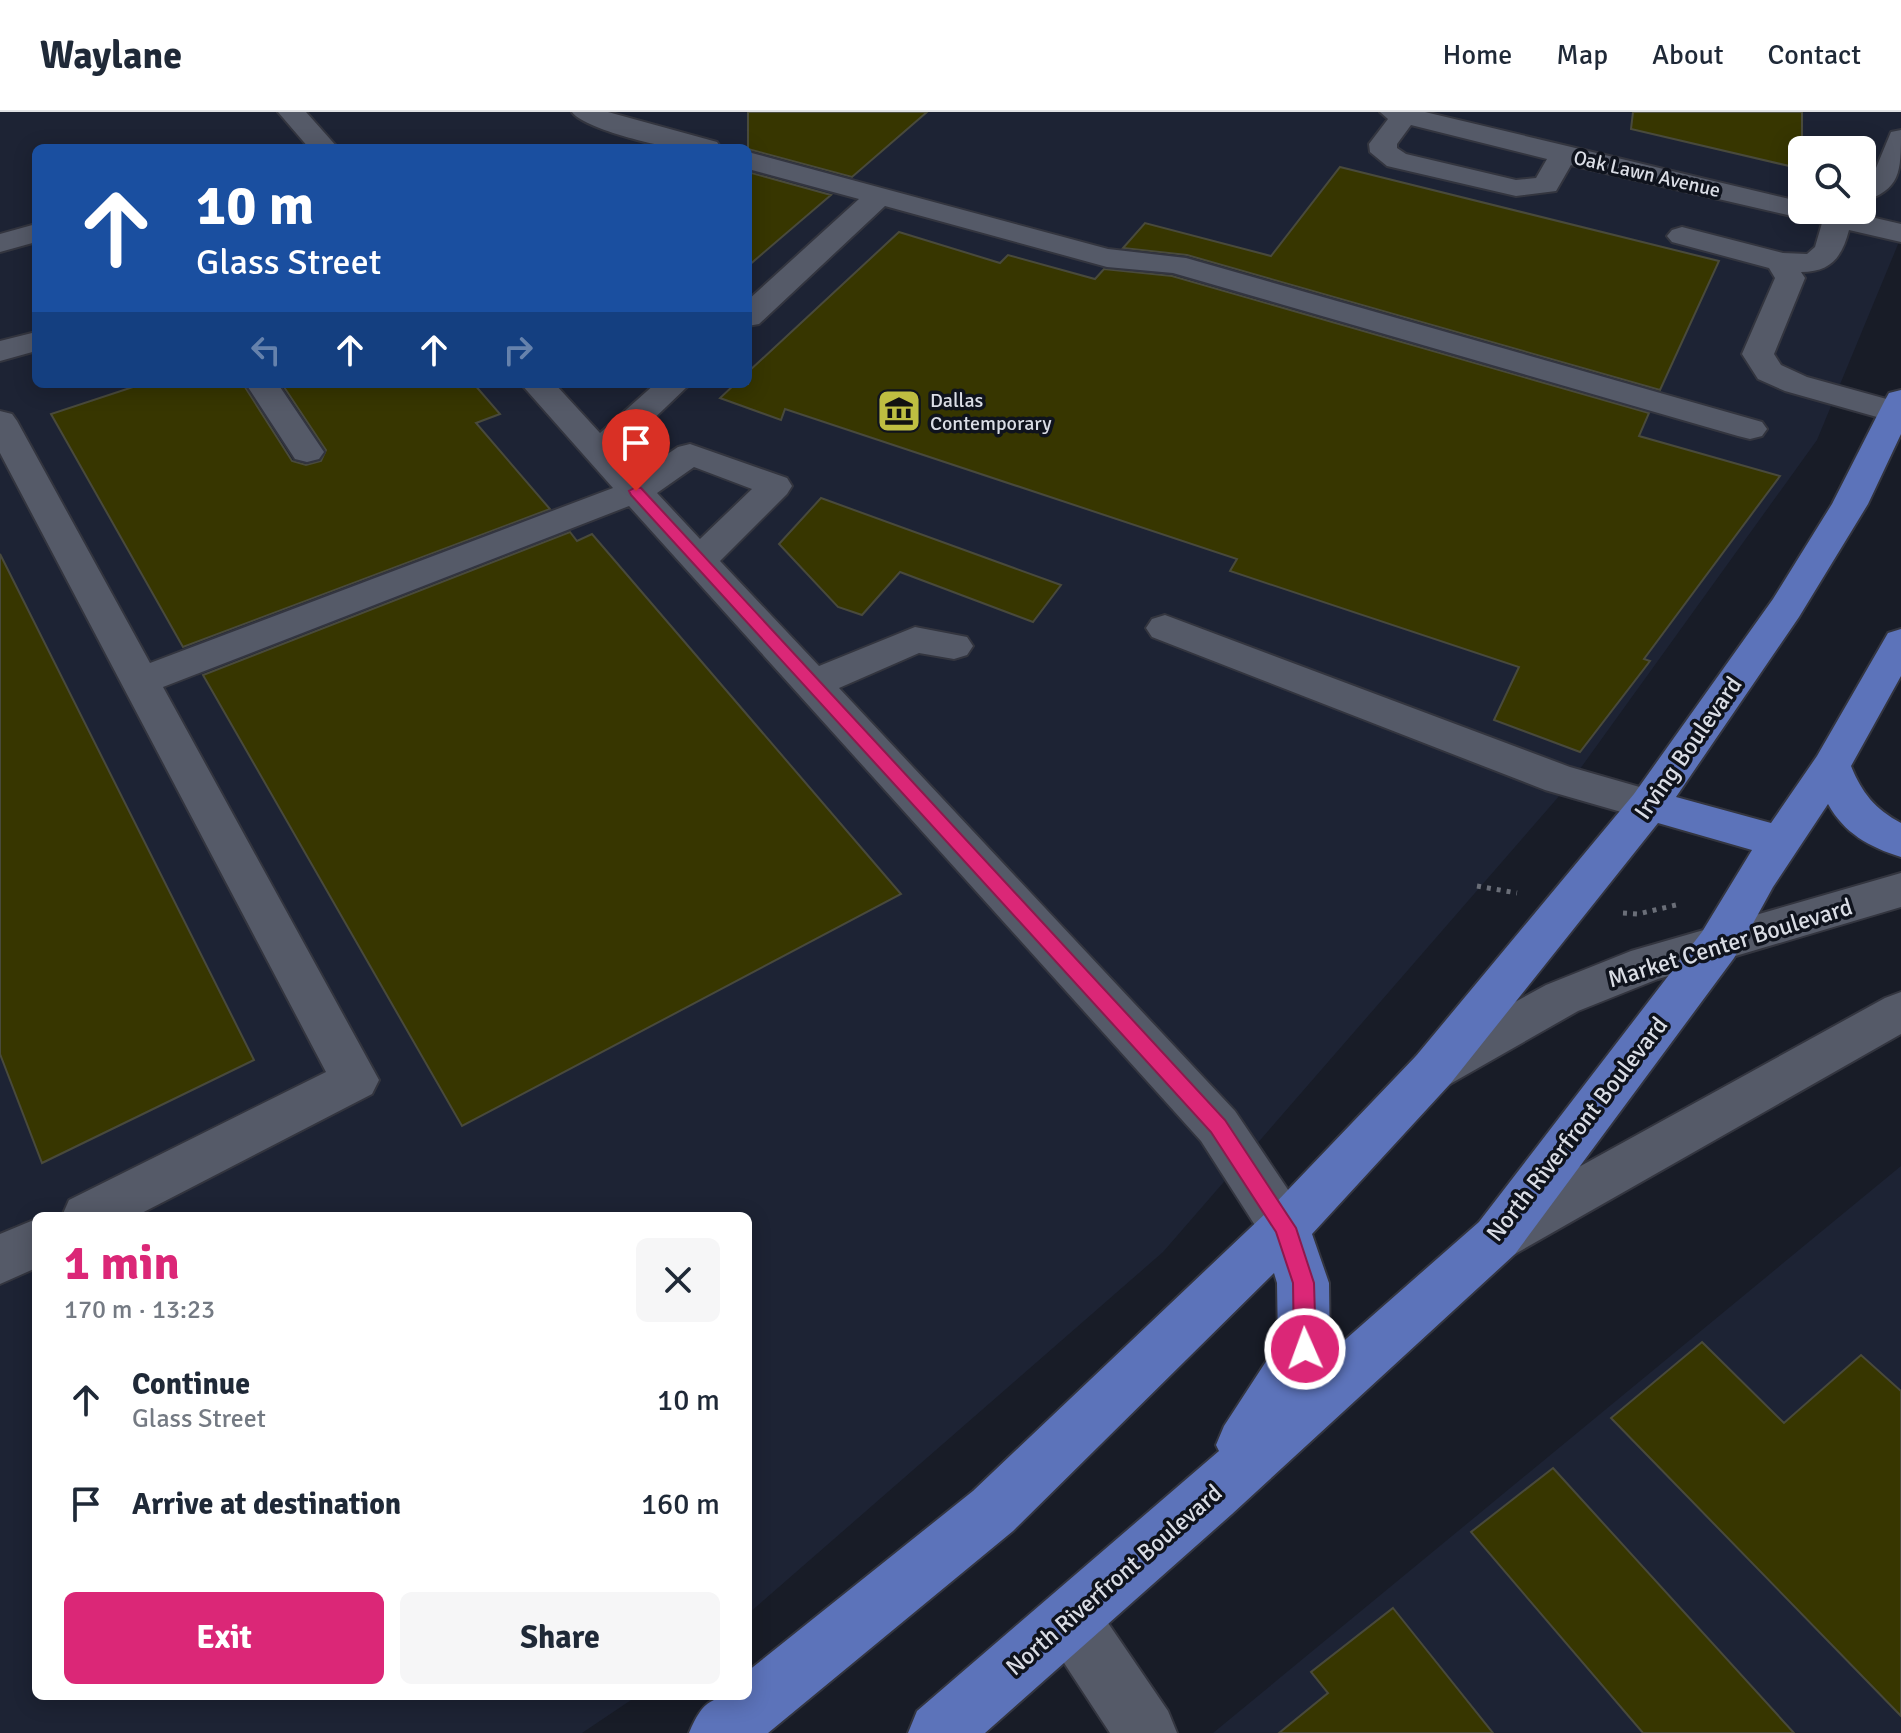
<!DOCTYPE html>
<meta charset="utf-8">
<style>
:root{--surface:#fff;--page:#f6f6f7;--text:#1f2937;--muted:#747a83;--line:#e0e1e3;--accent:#db2777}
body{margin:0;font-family:Signika,sans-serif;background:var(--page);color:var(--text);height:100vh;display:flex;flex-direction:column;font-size:30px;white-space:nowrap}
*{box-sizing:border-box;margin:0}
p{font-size:26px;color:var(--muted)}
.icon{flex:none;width:44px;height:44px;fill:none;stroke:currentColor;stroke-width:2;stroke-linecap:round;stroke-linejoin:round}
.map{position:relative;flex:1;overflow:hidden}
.side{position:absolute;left:32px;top:1100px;width:720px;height:488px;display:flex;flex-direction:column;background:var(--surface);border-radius:12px;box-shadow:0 4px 20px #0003}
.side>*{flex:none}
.top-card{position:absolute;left:32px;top:32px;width:720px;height:244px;border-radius:12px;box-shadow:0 4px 20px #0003;background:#1a4fa0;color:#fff;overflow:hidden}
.controls{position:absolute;left:1788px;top:24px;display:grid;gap:16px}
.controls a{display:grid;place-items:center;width:88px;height:88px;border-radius:12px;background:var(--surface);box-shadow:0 4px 20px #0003;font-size:40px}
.pin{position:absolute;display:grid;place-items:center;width:68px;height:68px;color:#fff;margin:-82px -34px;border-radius:50% 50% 50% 0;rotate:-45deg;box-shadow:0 0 8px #0007}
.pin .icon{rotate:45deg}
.me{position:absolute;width:88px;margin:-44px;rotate:358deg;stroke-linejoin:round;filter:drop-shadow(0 0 6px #0008)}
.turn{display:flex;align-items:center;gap:28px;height:168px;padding:0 32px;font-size:36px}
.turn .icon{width:104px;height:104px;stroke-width:2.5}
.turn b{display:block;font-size:56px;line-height:68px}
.lanes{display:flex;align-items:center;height:76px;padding:0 32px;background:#0003;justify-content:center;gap:40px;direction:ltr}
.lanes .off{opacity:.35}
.round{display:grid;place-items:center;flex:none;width:84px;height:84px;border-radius:12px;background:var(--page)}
.headline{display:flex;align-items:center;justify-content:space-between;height:136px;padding:0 32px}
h1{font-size:48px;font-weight:700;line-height:60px;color:var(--accent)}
.action{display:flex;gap:16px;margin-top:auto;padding:16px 32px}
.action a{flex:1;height:92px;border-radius:12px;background:var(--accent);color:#fff;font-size:32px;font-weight:700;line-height:92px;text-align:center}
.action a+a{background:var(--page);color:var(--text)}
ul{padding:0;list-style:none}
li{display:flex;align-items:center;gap:24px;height:104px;padding:0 32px}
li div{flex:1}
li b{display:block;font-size:30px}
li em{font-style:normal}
header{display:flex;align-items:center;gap:48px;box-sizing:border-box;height:112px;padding:0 40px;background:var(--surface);border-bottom:2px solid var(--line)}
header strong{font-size:38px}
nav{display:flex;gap:44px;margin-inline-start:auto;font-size:28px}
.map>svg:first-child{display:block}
</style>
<header>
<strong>Waylane</strong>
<nav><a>Home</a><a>Map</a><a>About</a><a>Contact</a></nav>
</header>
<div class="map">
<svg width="1901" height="1621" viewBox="0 0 1901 1621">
<rect width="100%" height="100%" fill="#181c27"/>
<path fill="#1d2334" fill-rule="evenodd" d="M0 0H1901V125L1817 328 1567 675 1163 1140 748 1502V1104H36V1584H637L582 1621H0ZM36 36H748V272H36ZM1802 38H1862V98H1802Z
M1901 1054V1621H1213Z"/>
<path fill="#373600" stroke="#494a3c" stroke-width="2" d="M748 0H927L852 65 748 37Z
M1633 0H1802V57L1631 17Z
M1340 55 1719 149 1660 278 1187 143 1123 136 1145 111 1271 144Z
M748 60 831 83 748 154Z
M899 120 1000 151 1008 143 1095 167 1104 157 1172 164 1649 301 1639 324 1780 364 1644 547 1650 549 1580 640 1494 608 1519 555 1230 459 1237 447 785 297 781 308 720 286 735 272H748V260Z
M142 272H243L292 349 306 353 321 349 326 338 282 272H474L500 302 476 311 550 397 183 535 51 302Z
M821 386 1014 456 1061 473 1033 510 900 460 862 503 838 495 779 432Z
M570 420 577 429 592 422 901 782 462 1014 203 563Z
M0 442 254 948 42 1051 0 942Z
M1702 1230 1784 1311 1861 1243 1901 1279V1604L1611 1306Z
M1553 1356 1794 1621H1643L1471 1420Z
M1393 1496 1493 1621H1279L1328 1581 1311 1560Z"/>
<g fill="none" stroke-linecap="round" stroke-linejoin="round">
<g stroke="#33353f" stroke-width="4">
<path id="minor" d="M278 0H306L338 36H309Z
M572 0H608L717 30 721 36C706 36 691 37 677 36 656 34 583 16 572 0Z
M1380 0H1425L1802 90V98H1854V101L1901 112V130L1849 118C1842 145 1831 160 1801 160L1805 166 1774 242 1781 253 1807 265 1901 291V309L1884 307 1785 279 1758 267 1742 242 1775 166 1769 156 1672 130 1667 124 1672 118 1682 115 1783 141 1807 142 1815 135 1822 111 1571 53 1556 79 1516 84 1387 54 1370 40 1369 32 1388 7ZM1411 13 1547 47 1536 66 1516 68 1406 42 1397 36V32Z
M1901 18C1901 61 1901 77 1862 90V71L1871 68 1891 20Z
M748 40 1108 137 1186 146 1762 310 1767 317 1762 324 1750 327 1738 324 1173 161 1107 155 885 94 759 212 748 214V188L859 87 748 57Z
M36 112V130L0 140V122Z
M36 220V239L0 249V229Z
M246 272H278L324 340 319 347 307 350 295 347Z
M521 272H555L600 321 655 272H690L619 340 639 361 678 335 690 332 787 366 792 374 787 382 720 449 819 554 915 515 967 525 973 534 967 543 954 547 919 541 839 576 1235 999 1303 1100 1310 1116 1303 1132 1285 1139 1267 1132 1201 1029 629 394 163 575 379 968 372 982 136 1104H62L69 1088 326 960 0 341V299L12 302 17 309 150 551 613 376ZM694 355 752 377 700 427 657 381Z
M1165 503 1570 655 1664 682 1670 693 1664 704 1649 708 1545 678 1152 525 1146 516 1152 507Z
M1901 761V795L1658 867 1578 899 1450 972 1433 978 1416 972 1409 958 1416 944 1546 873 1631 839Z
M1901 880V922L1515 1142 1497 1149 1479 1142 1472 1126 1479 1110 1885 886Z
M36 1107V1156L0 1172V1122Z
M1070 1478 1091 1486 1168 1599 1177 1621H1110L1049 1528 1041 1507 1049 1486Z"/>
</g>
<g stroke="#33353f" stroke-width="4">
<path id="major" d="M1901 278V322L1868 392 1799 505 1676 685 1771 711 1817 644 1888 521 1901 517V564L1851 654C1862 681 1875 697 1901 711V745C1869 735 1844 721 1828 692L1773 775 1734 846 1515 1142 1232 1402 985 1621H908L917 1599 1219 1339 1216 1333 1224 1314 1278 1231 1277 1171 1274 1161 1013 1419 768 1621H689C703 1587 713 1584 748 1584V1559L973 1379 1267 1100 1416 944 1634 682 1773 487 1832 392 1885 288 1889 281ZM1658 711 1752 738 1702 820 1479 1110 1330 1241 1329 1171 1312 1122 1450 972Z"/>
</g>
<path stroke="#6a6e78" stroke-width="5" stroke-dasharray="4 6" stroke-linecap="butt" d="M1477 774 1517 781
M1623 801 1638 802 1676 793"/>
<use href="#minor" fill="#555a68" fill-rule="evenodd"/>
<use href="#major" fill="#5c73ba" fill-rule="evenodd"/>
</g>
<path fill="#db2777" stroke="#8e194d" stroke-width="2" d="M636 375 641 376 1225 1008 1296 1116 1314 1171 1316 1237 1313 1245 1305 1248 1297 1245 1294 1237 1293 1171 1276 1120 1211 1020 631 383 629 379Z"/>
<defs>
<g id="museum-square" transform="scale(2.3)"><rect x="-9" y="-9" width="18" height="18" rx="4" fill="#bfbe41" stroke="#0f131d"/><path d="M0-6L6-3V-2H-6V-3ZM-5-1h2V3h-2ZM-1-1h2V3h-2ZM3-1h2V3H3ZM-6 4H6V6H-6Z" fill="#111"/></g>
</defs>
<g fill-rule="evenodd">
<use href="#museum-square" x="899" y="299"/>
</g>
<g text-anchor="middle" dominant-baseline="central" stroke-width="7" stroke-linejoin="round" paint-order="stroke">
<g font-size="20" fill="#dadde5" stroke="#0f131d">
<text transform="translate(1647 62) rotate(13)">Oak Lawn Avenue</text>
</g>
<g font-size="20" fill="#dadde5" stroke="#0f131d" text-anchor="start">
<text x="930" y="288">Dallas<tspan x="930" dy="23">Contemporary</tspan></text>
</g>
<g font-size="24" fill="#dadde5" stroke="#0f131d">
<text transform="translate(1688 636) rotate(-55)">Irving Boulevard</text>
<text transform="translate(1730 831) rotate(-17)">Market Center Boulevard</text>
<text transform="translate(1577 1017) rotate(-52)">North Riverfront Boulevard</text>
<text transform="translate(1114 1468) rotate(-41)">North Riverfront Boulevard</text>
</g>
</g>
</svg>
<div class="controls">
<a><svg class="icon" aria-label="search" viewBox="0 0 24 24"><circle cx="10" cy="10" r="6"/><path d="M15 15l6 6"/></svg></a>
</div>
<div class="pin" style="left:636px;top:379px;background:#d93025"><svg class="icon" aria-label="arrive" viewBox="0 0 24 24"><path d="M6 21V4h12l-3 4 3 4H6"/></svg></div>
<svg class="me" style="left:1305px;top:1237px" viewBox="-20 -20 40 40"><circle r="17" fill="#db2777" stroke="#fff" stroke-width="3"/><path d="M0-11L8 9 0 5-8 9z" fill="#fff"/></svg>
<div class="top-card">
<div class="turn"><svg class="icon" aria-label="ahead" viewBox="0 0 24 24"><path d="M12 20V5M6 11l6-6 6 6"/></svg><div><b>10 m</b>Glass Street</div></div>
<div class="lanes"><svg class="icon off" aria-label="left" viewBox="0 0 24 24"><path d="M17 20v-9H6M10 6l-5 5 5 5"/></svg><svg class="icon" aria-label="ahead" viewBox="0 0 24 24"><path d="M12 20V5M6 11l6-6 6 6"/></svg><svg class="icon" aria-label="ahead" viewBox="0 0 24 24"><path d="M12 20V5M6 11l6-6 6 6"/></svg><svg class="icon off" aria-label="right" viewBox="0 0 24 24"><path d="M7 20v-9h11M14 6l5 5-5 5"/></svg></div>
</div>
<section class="side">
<div class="headline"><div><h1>1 min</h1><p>170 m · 13:23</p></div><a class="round"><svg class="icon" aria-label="close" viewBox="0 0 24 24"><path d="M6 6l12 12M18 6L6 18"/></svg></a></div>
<ul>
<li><svg class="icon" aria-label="ahead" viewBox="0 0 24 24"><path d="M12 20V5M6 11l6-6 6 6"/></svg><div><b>Continue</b><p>Glass Street</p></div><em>10 m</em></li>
<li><svg class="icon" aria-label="arrive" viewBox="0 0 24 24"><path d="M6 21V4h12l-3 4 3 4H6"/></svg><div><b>Arrive at destination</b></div><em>160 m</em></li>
</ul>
<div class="action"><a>Exit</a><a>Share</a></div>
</section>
</div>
